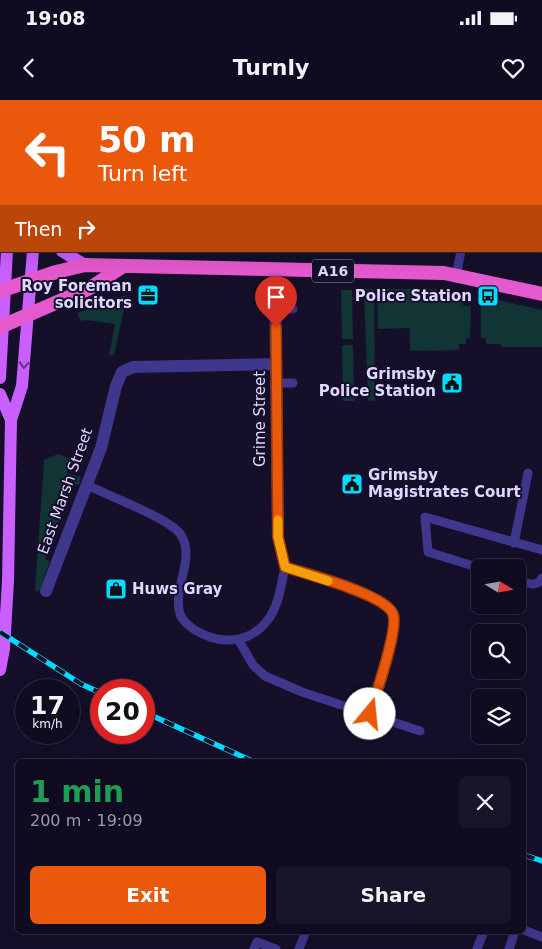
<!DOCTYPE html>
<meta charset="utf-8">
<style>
:root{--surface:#100b20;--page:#191429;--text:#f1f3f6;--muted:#9c9ba5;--line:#302b3e;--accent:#ea580c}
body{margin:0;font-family:"DejaVu Sans",sans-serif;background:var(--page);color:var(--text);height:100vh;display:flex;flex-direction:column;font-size:19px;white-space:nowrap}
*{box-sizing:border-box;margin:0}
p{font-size:16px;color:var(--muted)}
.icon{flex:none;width:28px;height:28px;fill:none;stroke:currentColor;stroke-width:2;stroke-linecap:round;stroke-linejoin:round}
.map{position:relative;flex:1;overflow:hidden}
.sheet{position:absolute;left:15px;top:659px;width:511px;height:175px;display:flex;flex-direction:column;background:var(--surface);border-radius:8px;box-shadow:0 5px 20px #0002,0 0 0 1px var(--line)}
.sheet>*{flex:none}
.hud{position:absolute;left:0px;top:0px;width:542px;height:152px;box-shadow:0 5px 20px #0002,0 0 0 1px var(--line);background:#ea580c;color:#fff;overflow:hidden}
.needle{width:32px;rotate:101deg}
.buttons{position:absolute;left:471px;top:459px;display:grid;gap:10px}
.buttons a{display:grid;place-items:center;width:55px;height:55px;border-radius:8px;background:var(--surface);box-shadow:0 5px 20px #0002,0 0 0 1px var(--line);font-size:25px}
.speed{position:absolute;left:15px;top:579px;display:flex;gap:10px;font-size:25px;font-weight:700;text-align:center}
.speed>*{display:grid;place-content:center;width:65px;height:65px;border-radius:50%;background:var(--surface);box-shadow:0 5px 20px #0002,0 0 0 1px var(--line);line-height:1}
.speed small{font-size:12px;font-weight:400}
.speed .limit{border:8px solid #d22;background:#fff;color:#111}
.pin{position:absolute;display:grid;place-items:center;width:42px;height:42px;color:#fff;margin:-51px -21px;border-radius:50% 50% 50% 0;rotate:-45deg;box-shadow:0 0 5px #0007}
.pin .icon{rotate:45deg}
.me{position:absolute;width:55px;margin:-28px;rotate:17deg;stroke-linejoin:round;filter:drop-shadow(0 0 4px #0008)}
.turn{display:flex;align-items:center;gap:18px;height:105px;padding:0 15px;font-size:22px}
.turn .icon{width:65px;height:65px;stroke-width:2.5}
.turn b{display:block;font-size:35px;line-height:42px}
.then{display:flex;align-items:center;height:48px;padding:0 15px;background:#0003;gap:10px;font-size:19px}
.round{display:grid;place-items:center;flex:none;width:52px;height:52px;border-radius:8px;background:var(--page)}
.summary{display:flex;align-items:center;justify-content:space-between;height:85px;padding:0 15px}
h1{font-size:30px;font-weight:700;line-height:38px;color:#1e9e55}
.action{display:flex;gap:10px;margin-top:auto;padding:10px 15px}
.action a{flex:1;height:58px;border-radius:8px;background:var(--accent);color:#fff;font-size:20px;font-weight:700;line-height:58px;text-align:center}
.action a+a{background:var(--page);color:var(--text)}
.status{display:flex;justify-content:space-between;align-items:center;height:35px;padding:0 25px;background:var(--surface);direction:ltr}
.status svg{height:14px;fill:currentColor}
header{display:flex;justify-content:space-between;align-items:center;height:65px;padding:0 15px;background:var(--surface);font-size:22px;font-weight:700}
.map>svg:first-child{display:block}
</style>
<div class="status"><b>19:08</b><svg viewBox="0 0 49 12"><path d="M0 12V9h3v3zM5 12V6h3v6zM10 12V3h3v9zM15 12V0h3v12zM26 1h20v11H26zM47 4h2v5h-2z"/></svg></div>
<header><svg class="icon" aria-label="back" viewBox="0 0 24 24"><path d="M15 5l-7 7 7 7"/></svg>Turnly<svg class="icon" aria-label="heart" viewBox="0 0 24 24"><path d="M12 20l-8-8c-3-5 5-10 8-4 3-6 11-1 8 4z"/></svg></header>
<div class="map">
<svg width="542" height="849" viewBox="0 0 542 849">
<rect width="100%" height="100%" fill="#150f2a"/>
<path fill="#113434" d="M364 189H374L375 301H368Z
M377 189H434L463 193V206H471L470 238H466V244H459V250L410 251V228L378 229Z
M341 190H352L353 239H342Z
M125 195 126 200 114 255H109L115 224 86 220 81 221 77 213Z
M485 197 542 210V247H501V244H486V238H481V206L485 205Z
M342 245H353L354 301H343Z
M58 354 71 359 67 373 81 377 79 385 73 384 45 459 50 461 39 492 35 491 44 360Z"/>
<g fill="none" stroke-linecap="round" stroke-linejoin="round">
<path stroke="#3e378c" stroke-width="9" d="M456 176 461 151
M276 208 293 209
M276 283H293
M87 385C107 395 171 419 181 435 196 459 172 488 180 514 182 520 190 527 195 530 219 545 249 544 267 521 279 506 281 485 285 467 306 474 385 494 393 514 399 530 375 596 370 614
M278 437 285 467
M514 443 528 373
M480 468 428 452 425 417 542 450
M518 480C526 483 537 488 542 478
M238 539 253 565 265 576 302 592 420 631
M524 830 542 837
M254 849 257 842 276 849
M299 849 306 831
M477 849 484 831
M509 849 515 831"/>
<path stroke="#3e378c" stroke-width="12" d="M0 126H1
M275 169 278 437
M46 491 101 348 116 286 122 272 133 267 276 264"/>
<path stroke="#ca5fff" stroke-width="12" d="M17 1V0
M43 1V0
M62 151 85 165
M0 278 7 151
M0 294 11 320
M0 570 4 549 8 481 11 320 22 286 33 151"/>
<path stroke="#e459ce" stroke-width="14" d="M0 191 56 172 85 165 444 173 542 194
M0 227 90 188 122 167"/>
<g stroke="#04dbff" stroke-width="5.5">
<path id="rail" d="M0 532 81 584 101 593
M144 612 252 661
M524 755 542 761"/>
</g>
<use href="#rail" stroke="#150f2a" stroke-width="4" stroke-dasharray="11" stroke-linecap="butt"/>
</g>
<defs><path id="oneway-chevron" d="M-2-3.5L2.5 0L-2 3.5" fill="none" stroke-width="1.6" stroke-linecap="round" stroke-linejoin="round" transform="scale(1.25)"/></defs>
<use stroke="#66338a" href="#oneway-chevron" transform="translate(24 265) rotate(95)"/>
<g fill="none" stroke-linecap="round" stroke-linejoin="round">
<g stroke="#983908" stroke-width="12">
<path id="route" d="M276 227 278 437 285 467C306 474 385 494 393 514 399 529 375 596 370 614"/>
</g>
<use href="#route" stroke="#ea580c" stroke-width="9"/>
<path stroke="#f59e0b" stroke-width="9" d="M278 420V437L285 467 328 481"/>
</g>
<defs>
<g id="office-square" transform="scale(1.125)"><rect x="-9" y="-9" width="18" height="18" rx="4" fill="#04dbff" stroke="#150f2a"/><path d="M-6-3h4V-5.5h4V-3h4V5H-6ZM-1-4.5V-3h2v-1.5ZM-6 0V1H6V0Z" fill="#111"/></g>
<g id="bus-square" transform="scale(1.125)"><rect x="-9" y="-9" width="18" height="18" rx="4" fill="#04dbff" stroke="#150f2a"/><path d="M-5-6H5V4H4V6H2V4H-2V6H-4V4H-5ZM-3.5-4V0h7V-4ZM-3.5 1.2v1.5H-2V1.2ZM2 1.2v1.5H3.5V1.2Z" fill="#111"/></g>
<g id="civic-square" transform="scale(1.125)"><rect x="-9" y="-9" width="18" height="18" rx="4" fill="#04dbff" stroke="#150f2a"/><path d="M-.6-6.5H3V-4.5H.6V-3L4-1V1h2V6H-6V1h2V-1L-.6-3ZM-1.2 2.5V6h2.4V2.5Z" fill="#111"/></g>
<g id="shop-square" transform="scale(1.125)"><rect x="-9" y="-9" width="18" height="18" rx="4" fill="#04dbff" stroke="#150f2a"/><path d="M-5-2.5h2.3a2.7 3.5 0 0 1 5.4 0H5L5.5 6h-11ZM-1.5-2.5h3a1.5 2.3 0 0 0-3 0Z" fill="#111"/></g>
</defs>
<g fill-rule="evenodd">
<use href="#office-square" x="148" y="195"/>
<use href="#bus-square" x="488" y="196"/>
<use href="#civic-square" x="452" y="283"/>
<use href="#civic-square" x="352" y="384"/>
<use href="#shop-square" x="116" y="489"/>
</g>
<g text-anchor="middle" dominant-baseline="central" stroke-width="4" stroke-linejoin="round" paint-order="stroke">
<rect fill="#150f2a" stroke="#a29cbf" stroke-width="1" x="312" y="159.5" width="42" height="23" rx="4"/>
<g font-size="14" font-weight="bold" fill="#ded8ff">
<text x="333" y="171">A16</text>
</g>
<g font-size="15" font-weight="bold" fill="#ded8ff" stroke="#150f2a" text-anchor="end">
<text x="132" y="186">Roy Foreman<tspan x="132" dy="17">solicitors</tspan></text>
<text x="472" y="196">Police Station</text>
<text x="436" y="274">Grimsby<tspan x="436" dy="17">Police Station</tspan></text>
<text x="368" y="375" text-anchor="start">Grimsby<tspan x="368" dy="17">Magistrates Court</tspan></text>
<text x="132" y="489" text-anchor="start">Huws Gray</text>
</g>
<g font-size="15" fill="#ded8ff" stroke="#150f2a">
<text transform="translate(260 319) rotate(-90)">Grime Street</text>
<text transform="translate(65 391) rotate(-70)">East Marsh Street</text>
</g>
</g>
</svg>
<div class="buttons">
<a><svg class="needle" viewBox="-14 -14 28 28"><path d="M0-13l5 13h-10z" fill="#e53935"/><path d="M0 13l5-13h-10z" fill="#9c9ba5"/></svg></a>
<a><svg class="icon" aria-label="search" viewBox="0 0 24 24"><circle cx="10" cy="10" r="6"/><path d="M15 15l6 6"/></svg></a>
<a><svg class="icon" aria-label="layers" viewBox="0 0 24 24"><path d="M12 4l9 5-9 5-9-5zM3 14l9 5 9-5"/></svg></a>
</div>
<div class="speed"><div>17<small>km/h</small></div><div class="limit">20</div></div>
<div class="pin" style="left:276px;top:227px;background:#d93025"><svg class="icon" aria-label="arrive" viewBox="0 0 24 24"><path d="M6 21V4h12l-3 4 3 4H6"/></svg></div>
<svg class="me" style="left:370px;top:614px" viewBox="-20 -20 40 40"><circle r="19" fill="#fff"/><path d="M0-13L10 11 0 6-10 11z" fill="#ea580c"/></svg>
<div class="hud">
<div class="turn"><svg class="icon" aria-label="left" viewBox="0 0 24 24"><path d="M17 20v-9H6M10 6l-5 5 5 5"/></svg><div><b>50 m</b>Turn left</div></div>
<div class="then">Then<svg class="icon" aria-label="right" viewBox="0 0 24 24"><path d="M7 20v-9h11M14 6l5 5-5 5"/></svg></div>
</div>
<section class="sheet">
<div class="summary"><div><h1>1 min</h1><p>200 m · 19:09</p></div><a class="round"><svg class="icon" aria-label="close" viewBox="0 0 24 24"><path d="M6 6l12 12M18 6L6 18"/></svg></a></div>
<div class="action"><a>Exit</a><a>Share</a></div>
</section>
</div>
